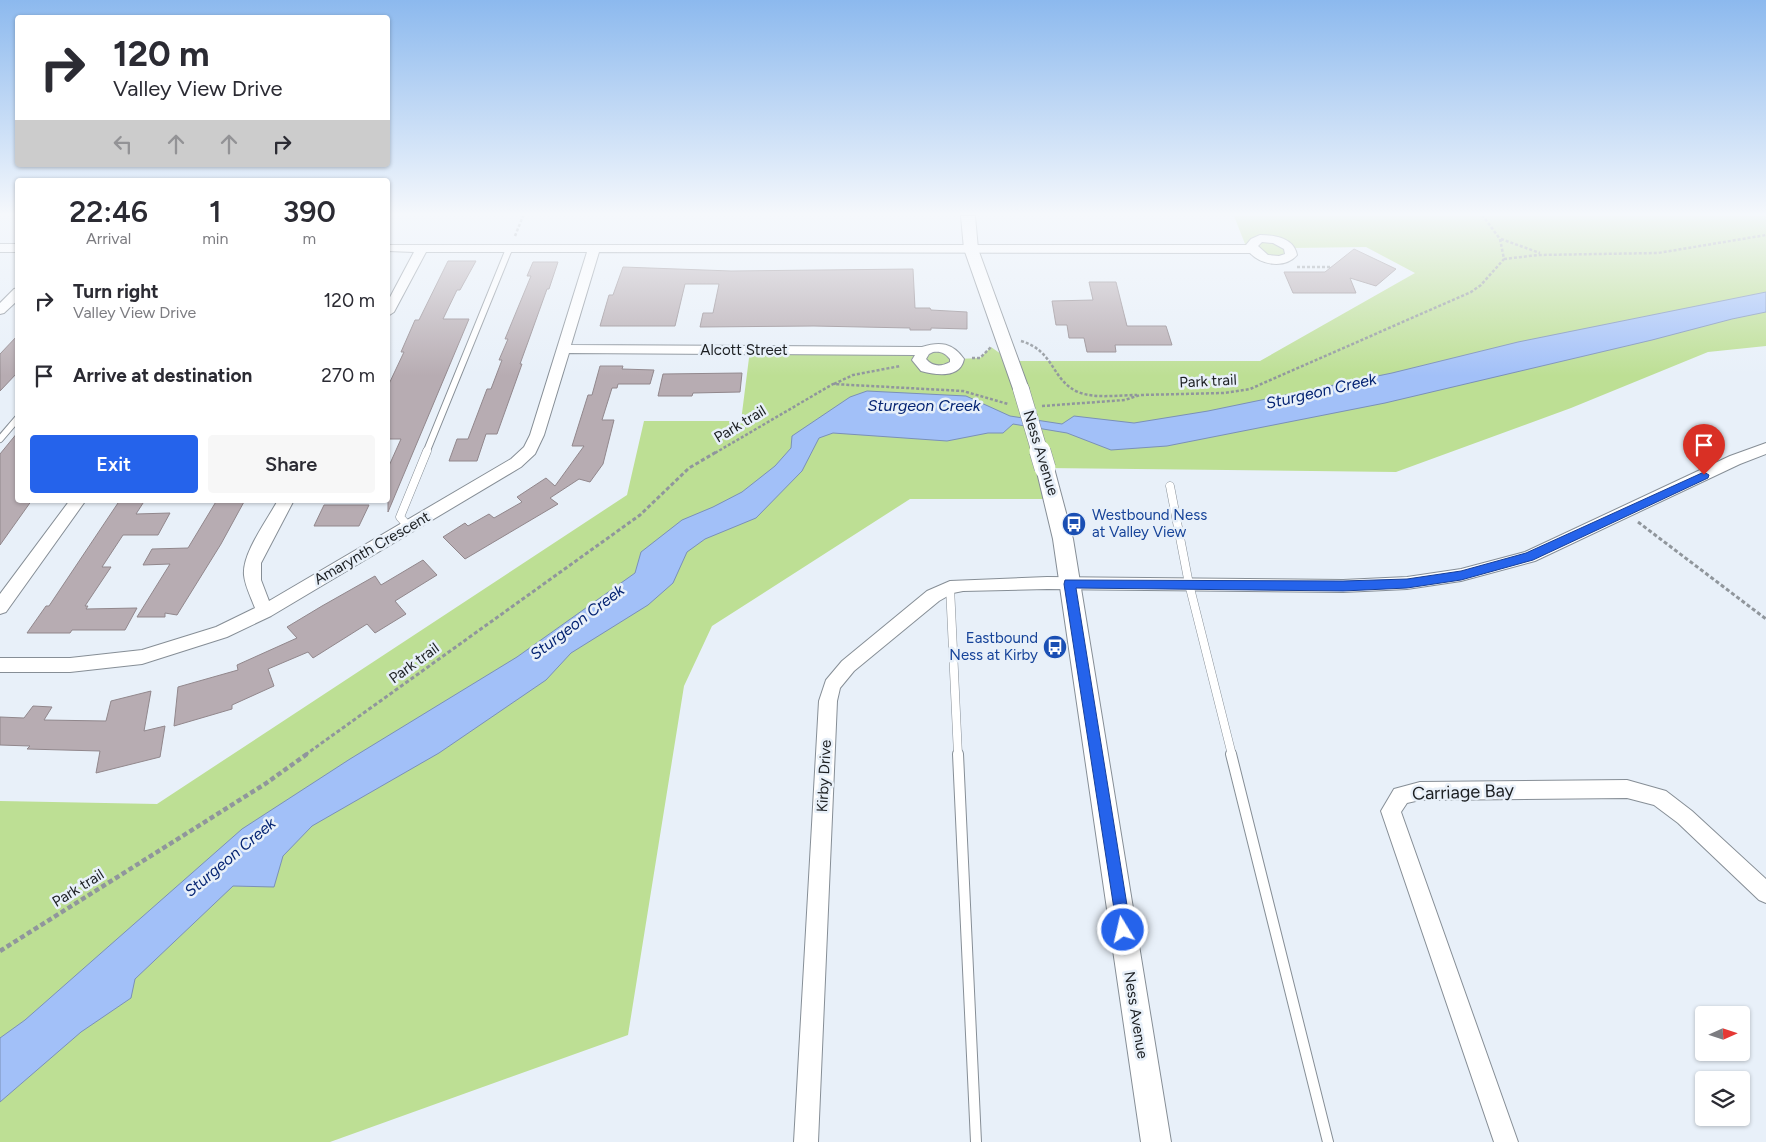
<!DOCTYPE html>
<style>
:root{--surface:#fff;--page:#f7f7f7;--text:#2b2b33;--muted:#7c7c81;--accent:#2563eb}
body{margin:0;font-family:Figtree,sans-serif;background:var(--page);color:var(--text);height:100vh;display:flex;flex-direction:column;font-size:19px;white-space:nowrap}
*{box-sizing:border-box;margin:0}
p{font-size:16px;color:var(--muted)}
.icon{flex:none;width:28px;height:28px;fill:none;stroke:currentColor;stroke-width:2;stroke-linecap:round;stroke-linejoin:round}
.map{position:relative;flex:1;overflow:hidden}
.panel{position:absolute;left:15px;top:178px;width:375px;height:325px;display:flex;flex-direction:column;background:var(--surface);border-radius:5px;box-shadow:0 1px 4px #0004}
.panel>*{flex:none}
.hud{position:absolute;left:15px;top:15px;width:375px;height:152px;border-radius:5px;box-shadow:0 1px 4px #0004;background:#fff;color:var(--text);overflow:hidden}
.needle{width:32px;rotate:87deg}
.tools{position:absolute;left:1695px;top:1006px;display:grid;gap:10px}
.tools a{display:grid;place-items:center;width:55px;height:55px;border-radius:5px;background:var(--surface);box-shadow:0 1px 4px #0004;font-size:25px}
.pin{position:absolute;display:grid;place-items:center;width:42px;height:42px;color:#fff;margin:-51px -21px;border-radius:50% 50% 50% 0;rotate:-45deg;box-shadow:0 0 5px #0007}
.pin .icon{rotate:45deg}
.me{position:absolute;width:55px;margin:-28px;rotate:351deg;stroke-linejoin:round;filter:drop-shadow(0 0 4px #0008)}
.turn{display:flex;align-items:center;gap:18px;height:105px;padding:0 15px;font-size:22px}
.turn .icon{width:65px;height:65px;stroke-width:2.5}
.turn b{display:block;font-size:35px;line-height:42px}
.lanes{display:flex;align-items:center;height:48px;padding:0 15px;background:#0003;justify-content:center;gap:25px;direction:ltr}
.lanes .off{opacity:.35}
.eta{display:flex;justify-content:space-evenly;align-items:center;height:85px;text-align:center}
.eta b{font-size:30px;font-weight:600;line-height:35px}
.primary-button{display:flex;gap:10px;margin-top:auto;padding:10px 15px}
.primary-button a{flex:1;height:58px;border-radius:5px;background:var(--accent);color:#fff;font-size:20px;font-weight:600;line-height:58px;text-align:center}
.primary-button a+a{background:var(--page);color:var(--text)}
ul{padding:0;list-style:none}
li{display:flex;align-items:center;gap:15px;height:75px;padding:0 15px}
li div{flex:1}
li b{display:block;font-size:19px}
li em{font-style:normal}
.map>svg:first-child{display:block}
</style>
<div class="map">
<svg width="1766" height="1142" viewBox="0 0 1766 1142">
<rect width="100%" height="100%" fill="#e8f0f9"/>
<path fill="#bddf94" d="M1234 216H1766V346L1708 352 1571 408 1396 472 1046 468 1055 499H910L712 626 684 686 628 1035 330 1142H0V801L157 804 627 495 644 421H741L750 350 935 347 957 359 980 358 991 347 1011 361H1260L1415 273 1366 247 1291 248 1281 260 1247 249Z"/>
<path fill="#a2c0f8" stroke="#7a90b8" d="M1766 292V312L1732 319 1652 340 1385 403 1167 446 1111 450 1067 433 1013 424 1003 433H988L947 441 833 433 819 438 802 471 756 518 705 539 687 552 673 583 648 605 571 653 546 680 439 753 312 826 283 856 274 887 233 886 135 979 131 998 81 1032 0 1102V1038L25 1020 242 829 350 759 517 657 635 573 641 552 682 520 713 507 742 492 775 466 791 448 792 436 850 397 867 391 966 396 1010 416 1062 424 1074 416 1134 423 1208 411 1392 373 1518 342Z"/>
<path fill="#b7acb2" stroke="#91878c" d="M1354 249 1396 269 1376 286 1350 278 1356 293H1293L1284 272H1325Z
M448 261H476L460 290H457L443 319H469L388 512V468L401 439H388V386L404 352H401L415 320H419Z
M533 262H558L549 289H547L528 342 520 364H522L497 434H486L477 461H449L457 439H468L487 389H491L502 360H499L508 339H505L531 276H527Z
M623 267 731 271 913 269 915 308H930L931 310 967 312V329L931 328V330H910V328L814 326 700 327 703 313H713L719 284H685L675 326H600L609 295H613Z
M1089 282H1116L1127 326H1166L1172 345H1115L1116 352H1087L1084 338H1069L1067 325H1056L1052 301 1093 300Z
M18 335V372L0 391V354Z
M600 366H623L622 369 654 370 650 384H618L617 388H612L602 420H614L603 464 590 482 579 479 550 498 558 504 465 559 443 537 465 523 468 526 489 514 494 518 522 502 517 497 546 478 555 486 584 446H572L588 395H592Z
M742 373 740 392 693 393 692 396H658L663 374Z
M18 432V500H32L0 545V454Z
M120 500H145L136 514 170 513 158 535H123L102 567H111L85 606H88L86 609 137 608 125 630H72L70 633H27L46 606H49Z
M217 500H245L221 544 177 615 165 613V617H137L170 564 143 565 152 549 188 548Z
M324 505H369L359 526H314Z
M423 560 437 575 395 601 406 614 375 633 367 624 313 658 308 652 268 669 274 686 232 705V709L174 726 178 687 238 670 237 665 297 638 287 627 322 606 375 576 381 585Z
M151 691 144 731 165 726 160 757 96 773 100 751 27 749 30 746 0 745V717L24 718 33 706 52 707 44 720 106 721 111 701Z"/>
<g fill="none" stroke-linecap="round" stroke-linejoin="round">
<g stroke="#868e96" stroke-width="8">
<path id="service-far2" d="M0 439 18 418
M426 453 509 249"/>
</g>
<g stroke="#868e96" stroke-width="9">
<path id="service-far1" d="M1170 486 1189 584 1232 755
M409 527 400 517 427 451
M950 587 958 755"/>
</g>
<g stroke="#868e96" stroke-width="12">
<path id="service" d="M958 754 976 1142
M1231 754 1328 1142"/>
</g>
<g stroke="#868e96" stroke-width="2">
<path id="minor" d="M1260 235C1275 235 1294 238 1297 255 1285 269 1261 265 1250 253L599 252 571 345 922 347C940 341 953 343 964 359 960 379 936 375 921 371L912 360 915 355 569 353 544 435 535 454 521 467 271 616 227 637 142 664 70 672H0V658H70L142 650 216 627 255 608C251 597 245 586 244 575 242 553 268 519 278 500H294L261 563V580L269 601 511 459 524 447 530 435 587 252H426L394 312 388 316V301L414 252 388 251V245H1246L1251 239ZM1262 242 1273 243 1284 249 1285 254 1279 256 1268 255 1258 246ZM933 352C941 351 945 353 950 359V362C941 367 933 367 926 359L929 354Z
M0 244H18V252H0Z
M18 288V300L4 313 0 314V303L14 289Z
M1766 443V454L1740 464 1535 561 1461 581 1407 589 1343 592 1047 589 963 591 953 593 939 601 854 671 840 688 837 701 818 1142H794L819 701 826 680 842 661 927 591 950 581 1047 577 1343 580 1407 577 1461 569 1525 552 1730 456Z
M70 500H86L6 612 0 614V594Z
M1627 780 1666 791 1692 811 1766 879V903L1759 900 1678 823 1654 805 1627 798 1420 800 1407 803 1401 812 1518 1142H1494L1381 811 1394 789 1420 782Z"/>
</g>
<g stroke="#868e96" stroke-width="2">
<path id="tertiary" d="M961 216H975L978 249 1029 389 1027 393 1021 395 1015 393 1013 389 964 249Z
M1045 462 1051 463 1054 468 1073 539 1171 1142H1141L1053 539 1036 468 1039 463Z"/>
</g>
<path stroke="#90969c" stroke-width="2.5" stroke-dasharray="3 2" stroke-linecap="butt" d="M515 236 523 216
M1501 239 1540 253
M1504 259 1538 255 1658 253 1766 235
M1297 267H1331
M1021 341C1055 351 1051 380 1078 392 1095 399 1119 395 1137 395
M972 358H980L991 347
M834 384 853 375 900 366
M1042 406 1125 400 1140 395 1224 393 1250 389 1471 292 1481 285 1504 259 1500 239 1483 216
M715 453 833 384 963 391 1008 404"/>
<path stroke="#90969c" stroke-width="3" stroke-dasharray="4 2.5" stroke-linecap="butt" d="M1638 522 1766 619
M305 755 640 515 689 468 718 451"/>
<path stroke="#90969c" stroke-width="4.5" stroke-dasharray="5 3" stroke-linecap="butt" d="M0 951 265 784 307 754"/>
<use href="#service-far2" stroke="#fff" stroke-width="6"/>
<use href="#service-far1" stroke="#fff" stroke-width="8"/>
<use href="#service" stroke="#fff" stroke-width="10"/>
<use href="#minor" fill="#fff" fill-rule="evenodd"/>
<use href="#tertiary" fill="#fff" fill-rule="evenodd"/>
<g stroke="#868e96" stroke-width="17" stroke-linecap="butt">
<path id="tertiary-bridge-far1" d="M1021 389 1040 453"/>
</g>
<g stroke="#868e96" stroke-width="22" stroke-linecap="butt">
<path id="tertiary-bridge" d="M1040 451 1045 468"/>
</g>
<use href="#tertiary-bridge-far1" stroke="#fff" stroke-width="16"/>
<use href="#tertiary-bridge" stroke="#fff" stroke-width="21"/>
</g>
<linearGradient id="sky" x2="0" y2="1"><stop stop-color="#8cb9ee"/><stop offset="0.57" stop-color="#f5f8fc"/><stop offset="1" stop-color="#f5f8fc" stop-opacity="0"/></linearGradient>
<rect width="1766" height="376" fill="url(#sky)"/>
<path fill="#2563eb" stroke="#184099" d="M1704 472 1709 475 1708 478 1533 560 1461 580 1407 588 1343 591 1076 588 1131 930 1128 935 1123 938 1118 935 1064 584 1065 580 1343 581 1407 579 1461 571 1526 553Z"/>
<defs>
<g id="bus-disc" transform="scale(1.25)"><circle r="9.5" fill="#1a4fb4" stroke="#e8f0f9"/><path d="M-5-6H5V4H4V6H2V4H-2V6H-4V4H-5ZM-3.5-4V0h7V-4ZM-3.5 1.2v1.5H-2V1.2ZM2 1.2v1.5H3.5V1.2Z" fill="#fff"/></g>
</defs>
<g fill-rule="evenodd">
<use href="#bus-disc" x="1074" y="524"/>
<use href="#bus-disc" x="1055" y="647"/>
</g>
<g text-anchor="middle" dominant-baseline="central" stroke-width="5" stroke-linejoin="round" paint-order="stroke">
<g font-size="15" fill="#1c1f22" stroke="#e8f0f9">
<text x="744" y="350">Alcott Street</text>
<text transform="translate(1208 381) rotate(-3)">Park trail</text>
<text transform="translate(740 424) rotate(-31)">Park trail</text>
<text transform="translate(1041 453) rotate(73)">Ness Avenue</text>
<text transform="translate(372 548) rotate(-30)">Amarynth Crescent</text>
<text transform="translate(414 663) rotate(-36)">Park trail</text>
<text transform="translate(824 776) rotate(-87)">Kirby Drive</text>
<text transform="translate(78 888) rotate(-32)">Park trail</text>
<text transform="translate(1136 1015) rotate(81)">Ness Avenue</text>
</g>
<g font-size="15" fill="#164399" stroke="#e8f0f9" text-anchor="start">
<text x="1092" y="515">Westbound Ness<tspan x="1092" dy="17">at Valley View</tspan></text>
<text x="1038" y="638" text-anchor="end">Eastbound<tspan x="1038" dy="17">Ness at Kirby</tspan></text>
</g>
<g font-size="16" font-style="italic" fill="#052473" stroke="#e8f0f9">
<text transform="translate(1321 391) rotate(-13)">Sturgeon Creek</text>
<text x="924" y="405">Sturgeon Creek</text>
<text transform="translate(577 622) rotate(-37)">Sturgeon Creek</text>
<text transform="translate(230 857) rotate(-40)">Sturgeon Creek</text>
</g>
<g font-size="18" fill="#1c1f22" stroke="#e8f0f9">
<text transform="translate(1463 792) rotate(-2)">Carriage Bay</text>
</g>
</g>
</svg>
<div class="tools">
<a><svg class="needle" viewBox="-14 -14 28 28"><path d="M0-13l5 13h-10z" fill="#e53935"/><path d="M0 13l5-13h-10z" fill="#7c7c81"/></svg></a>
<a><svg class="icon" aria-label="layers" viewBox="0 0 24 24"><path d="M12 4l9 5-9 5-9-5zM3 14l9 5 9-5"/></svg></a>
</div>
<div class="pin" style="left:1704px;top:475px;background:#d93025"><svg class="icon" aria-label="arrive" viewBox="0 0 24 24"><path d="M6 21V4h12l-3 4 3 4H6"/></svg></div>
<svg class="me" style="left:1123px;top:930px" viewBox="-20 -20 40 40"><circle r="17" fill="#2563eb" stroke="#fff" stroke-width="3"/><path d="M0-11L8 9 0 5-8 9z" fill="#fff"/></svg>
<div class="hud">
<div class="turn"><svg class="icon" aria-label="right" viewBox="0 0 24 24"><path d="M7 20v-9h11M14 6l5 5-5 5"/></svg><div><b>120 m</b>Valley View Drive</div></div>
<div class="lanes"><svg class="icon off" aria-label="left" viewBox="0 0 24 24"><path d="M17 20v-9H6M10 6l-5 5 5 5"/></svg><svg class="icon off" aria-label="ahead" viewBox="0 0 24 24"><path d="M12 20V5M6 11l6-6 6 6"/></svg><svg class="icon off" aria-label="ahead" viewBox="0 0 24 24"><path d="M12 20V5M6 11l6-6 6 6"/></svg><svg class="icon" aria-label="right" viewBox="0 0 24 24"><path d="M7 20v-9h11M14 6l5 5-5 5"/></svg></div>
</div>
<section class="panel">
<div class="eta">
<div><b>22:46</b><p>Arrival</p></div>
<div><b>1</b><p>min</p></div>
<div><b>390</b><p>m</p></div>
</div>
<ul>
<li><svg class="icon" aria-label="right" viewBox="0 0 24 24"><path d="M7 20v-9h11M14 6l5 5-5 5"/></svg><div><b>Turn right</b><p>Valley View Drive</p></div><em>120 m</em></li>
<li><svg class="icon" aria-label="arrive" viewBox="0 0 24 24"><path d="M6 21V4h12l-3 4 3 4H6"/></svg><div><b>Arrive at destination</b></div><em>270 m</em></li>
</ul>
<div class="primary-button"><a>Exit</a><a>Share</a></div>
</section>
</div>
